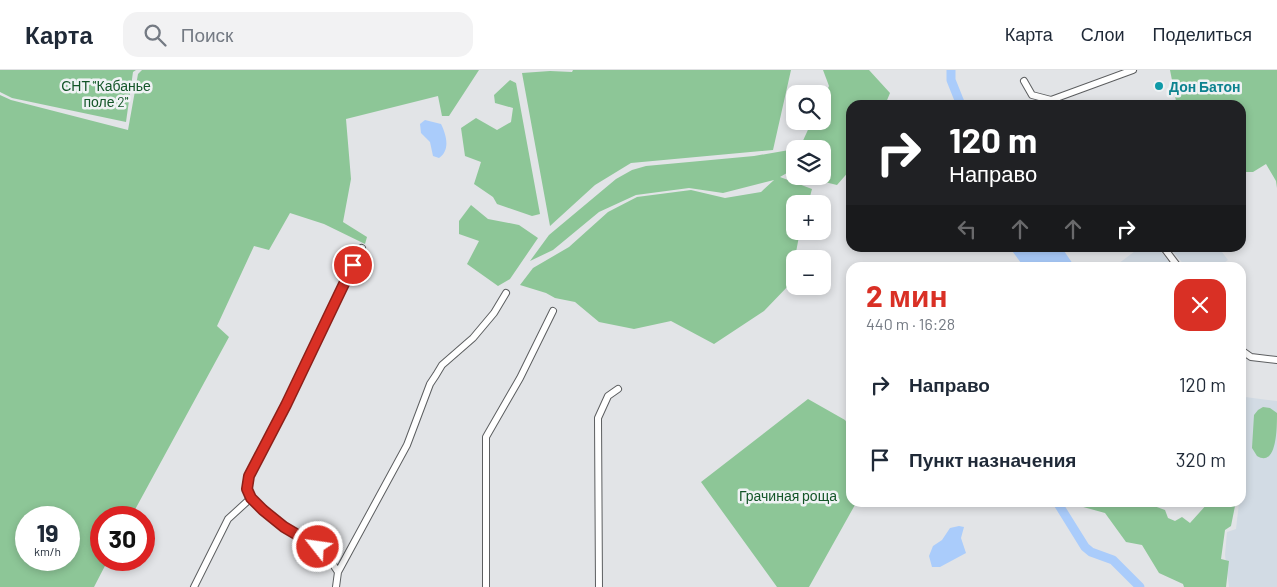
<!DOCTYPE html>
<html lang="ru">
<meta charset="utf-8">
<style>
:root{--surface:#fff;--page:#f2f2f3;--text:#1f2937;--muted:#747a83;--line:#e0e1e3;--accent:#d93025}
body{margin:0;font-family:Barlow,sans-serif;background:var(--page);color:var(--text);height:100vh;display:flex;flex-direction:column;font-size:19px;white-space:nowrap}
*{box-sizing:border-box;margin:0}
p{font-size:16px;color:var(--muted)}
.icon{flex:none;width:28px;height:28px;fill:none;stroke:currentColor;stroke-width:2;stroke-linecap:round;stroke-linejoin:round}
.map{position:relative;flex:1;overflow:hidden}
.side{position:absolute;left:846px;top:192px;width:400px;height:245px;display:flex;flex-direction:column;background:var(--surface);border-radius:15px;box-shadow:0 2px 8px #0003}
.side>*{flex:none}
.banner{position:absolute;left:846px;top:30px;width:400px;height:152px;border-radius:15px;box-shadow:0 2px 8px #0003;background:#202124;color:#fff;overflow:hidden}
.tools{position:absolute;left:786px;top:15px;display:grid;gap:10px}
.tools a{display:grid;place-items:center;width:45px;height:45px;border-radius:10px;background:var(--surface);box-shadow:0 2px 8px #0003;font-size:25px}
.speed{position:absolute;left:15px;top:436px;display:flex;gap:10px;font-size:25px;font-weight:700;text-align:center}
.speed>*{display:grid;place-content:center;width:65px;height:65px;border-radius:50%;background:var(--surface);box-shadow:0 2px 8px #0003;line-height:1}
.speed small{font-size:12px;font-weight:400}
.speed .limit{border:8px solid #d22;background:#fff;color:#111}
.pin{position:absolute;display:grid;place-items:center;width:42px;height:42px;color:#fff;margin:-21px;border:2px solid #fff;border-radius:50%;box-shadow:0 1px 5px #0007}
.me{position:absolute;width:55px;margin:-28px;rotate:300deg;stroke-linejoin:round;filter:drop-shadow(0 0 4px #0008)}
.turn{display:flex;align-items:center;gap:18px;height:105px;padding:0 20px;font-size:22px}
.turn .icon{width:65px;height:65px;stroke-width:2.5}
.turn b{display:block;font-size:35px;line-height:42px}
.lanes{display:flex;align-items:center;height:48px;padding:0 20px;background:#0003;justify-content:center;gap:25px;direction:ltr}
.lanes .off{opacity:.35}
.round{display:grid;place-items:center;flex:none;width:52px;height:52px;border-radius:15px;background:var(--page)}
.summary{display:flex;align-items:center;justify-content:space-between;height:85px;padding:0 20px}
h1{font-size:30px;font-weight:700;line-height:38px;color:var(--accent)}
ul{padding:0;list-style:none}
li{display:flex;align-items:center;gap:15px;height:75px;padding:0 20px}
li div{flex:1}
li b{display:block;font-size:19px}
li em{font-style:normal}
header{display:flex;align-items:center;gap:30px;box-sizing:border-box;height:70px;padding:0 25px;background:var(--surface);border-bottom:1px solid var(--line)}
header strong{font-size:24px}
nav{display:flex;gap:28px;margin-inline-start:auto;font-size:18px}
.search{width:350px;height:45px;background:var(--page);display:flex;align-items:center;gap:12px;box-sizing:border-box;padding:0 18px;border-radius:15px;color:var(--muted);font-size:19px}
.map>svg:first-child{display:block}
</style>
<header>
<strong>Карта</strong>
<div class="search"><svg class="icon" aria-label="search" viewBox="0 0 24 24"><circle cx="10" cy="10" r="6"/><path d="M15 15l6 6"/></svg>Поиск</div>
<nav><a>Карта</a><a>Слои</a><a>Поделиться</a></nav>
</header>
<div class="map">
<svg width="1277" height="517" viewBox="0 0 1277 517">
<rect width="100%" height="100%" fill="#e2e4e7"/>
<path fill="#d2dbe4" d="M1139 178H1158L1173 197H1114Z
M1170 178H1219L1228 190 1218 197H1186Z
M1245 327 1277 331V517H1229L1225 485 1227 462 1236 459 1239 433 1241 432 1244 388Z"/>
<path fill="#8dc697" fill-rule="evenodd" d="M0 0H136L133 2 126 52 12 28 0 22Z
M142 0H479L449 46H442L438 26 346 49 351 109 343 152 367 167 365 174 324 154 290 143 269 180 254 176 217 256 229 267 131 447 101 448V490H108L94 517H0V25L11 30 128 60 138 4ZM26 448H69V490H26Z
M573 0H791L773 80 631 93 595 115 550 156 522 3 550 1 572 2Z
M823 0H869L890 23 885 35H851V99L837 115 800 106H822V79H798L801 78V75L812 51H822L823 29 829 16Z
M1170 0H1277V118L1276 111 1266 94 1253 102H1241V35H1179L1176 31Z
M510 10 516 13 540 144 532 146 497 134 493 127 474 114 481 92 465 86 461 58 476 48 497 60 511 52 513 38 495 33 494 25Z
M795 79V105L790 104 792 100 780 107 812 119 808 134H795V161H800L790 214 764 241 714 274 671 251 634 259 599 252 575 232 555 228 546 223 520 215 533 198 569 177 608 142 637 127 691 120 725 128 761 122 774 110 723 123 689 118 636 125 599 142 553 180 530 191 549 165 616 109 632 100 646 96 754 86Z
M471 135 488 149 519 155 538 168 510 209 498 216 467 194 479 171 459 164V151Z
M808 329 845 350 851 359V432L856 433 809 517H777L701 412Z
M1263 337 1270 338 1277 343C1277 358 1277 398 1257 386L1252 378 1254 345 1258 340Z
M1125 432 1129 435 1154 436 1165 440 1168 448 1175 451 1182 447 1190 453 1208 433H1230L1235 436 1231 456 1225 460 1221 489 1229 491 1226 517H1184L1183 514 1159 503 1142 475 1126 472 1105 443 1076 435 1074 433Z"/>
<path fill="#aaccfb" d="M425 50 441 54C446 64 451 80 439 88L433 86 430 72 421 63 420 54Z
M1010 178H1062L1075 197H1024Z
M959 456 964 457 961 468 966 483 940 497H932L929 486 933 476 942 470 950 458Z"/>
<g fill="none" stroke-linecap="round" stroke-linejoin="round">
<path stroke="#aaccfb" stroke-width="9" d="M951 0V10L961 35
M1057 432 1085 477 1091 482 1113 490 1140 517"/>
<g stroke="#5c5e60" stroke-width="8">
<path id="minor" d="M1024 11 1032 25 1051 30 1133 0
M1164 178 1179 198
M1241 280 1251 287 1277 290
M338 502 328 487 319 477 284 457 263 440 251 428 247 419 249 406 286 335 362 178
M194 517 228 449 251 428
M336 517 338 502 407 375 430 314 436 305 442 295 473 268 494 243 506 223
M486 517V367L520 308 553 241
M599 517 598 348 608 326 618 319"/>
</g>
<use href="#minor" stroke="#fff" stroke-width="6"/>
</g>
<g fill="none" stroke-linecap="round" stroke-linejoin="round">
<g stroke="#8d1f18" stroke-width="12">
<path id="route" d="M318 477 284 457 263 440 251 428 247 419 249 406 286 335 353 195"/>
</g>
<use href="#route" stroke="#d93025" stroke-width="9"/>
</g>
<circle fill="#0f9aa8" stroke="#eff2f4" stroke-width="2" cx="1159" cy="16" r="5"/>
<g text-anchor="middle" dominant-baseline="central" stroke-width="5" stroke-linejoin="round" paint-order="stroke">
<g font-size="14" fill="#135528" stroke="#eff2f4">
<text x="106" y="15">СНТ "Кабанье<tspan x="106" dy="16">поле 2"</tspan></text>
<text x="788" y="425">Грачиная роща</text>
</g>
<g font-size="14" font-weight="bold" fill="#0d838f" stroke="#eff2f4" text-anchor="start">
<text x="1169" y="16">Дон Батон</text>
</g>
</g>
</svg>
<div class="tools">
<a><svg class="icon" aria-label="search" viewBox="0 0 24 24"><circle cx="10" cy="10" r="6"/><path d="M15 15l6 6"/></svg></a>
<a><svg class="icon" aria-label="layers" viewBox="0 0 24 24"><path d="M12 4l9 5-9 5-9-5zM3 14l9 5 9-5"/></svg></a>
<a>+</a>
<a>−</a>
</div>
<div class="speed"><div>19<small>km/h</small></div><div class="limit">30</div></div>
<div class="pin" style="left:353px;top:195px;background:#d93025"><svg class="icon" aria-label="arrive" viewBox="0 0 24 24"><path d="M6 21V4h12l-3 4 3 4H6"/></svg></div>
<svg class="me" style="left:318px;top:477px" viewBox="-20 -20 40 40"><circle r="17" fill="#d93025" stroke="#fff" stroke-width="3"/><path d="M0-11L8 9 0 5-8 9z" fill="#fff"/></svg>
<div class="banner">
<div class="turn"><svg class="icon" aria-label="right" viewBox="0 0 24 24"><path d="M7 20v-9h11M14 6l5 5-5 5"/></svg><div><b>120 m</b>Направо</div></div>
<div class="lanes"><svg class="icon off" aria-label="left" viewBox="0 0 24 24"><path d="M17 20v-9H6M10 6l-5 5 5 5"/></svg><svg class="icon off" aria-label="ahead" viewBox="0 0 24 24"><path d="M12 20V5M6 11l6-6 6 6"/></svg><svg class="icon off" aria-label="ahead" viewBox="0 0 24 24"><path d="M12 20V5M6 11l6-6 6 6"/></svg><svg class="icon" aria-label="right" viewBox="0 0 24 24"><path d="M7 20v-9h11M14 6l5 5-5 5"/></svg></div>
</div>
<section class="side">
<div class="summary"><div><h1>2 мин</h1><p>440 m · 16:28</p></div><a class="round" style="background:#d93025;color:#fff"><svg class="icon" aria-label="close" viewBox="0 0 24 24"><path d="M6 6l12 12M18 6L6 18"/></svg></a></div>
<ul>
<li><svg class="icon" aria-label="right" viewBox="0 0 24 24"><path d="M7 20v-9h11M14 6l5 5-5 5"/></svg><div><b>Направо</b></div><em>120 m</em></li>
<li><svg class="icon" aria-label="arrive" viewBox="0 0 24 24"><path d="M6 21V4h12l-3 4 3 4H6"/></svg><div><b>Пункт назначения</b></div><em>320 m</em></li>
</ul>
</section>
</div>
